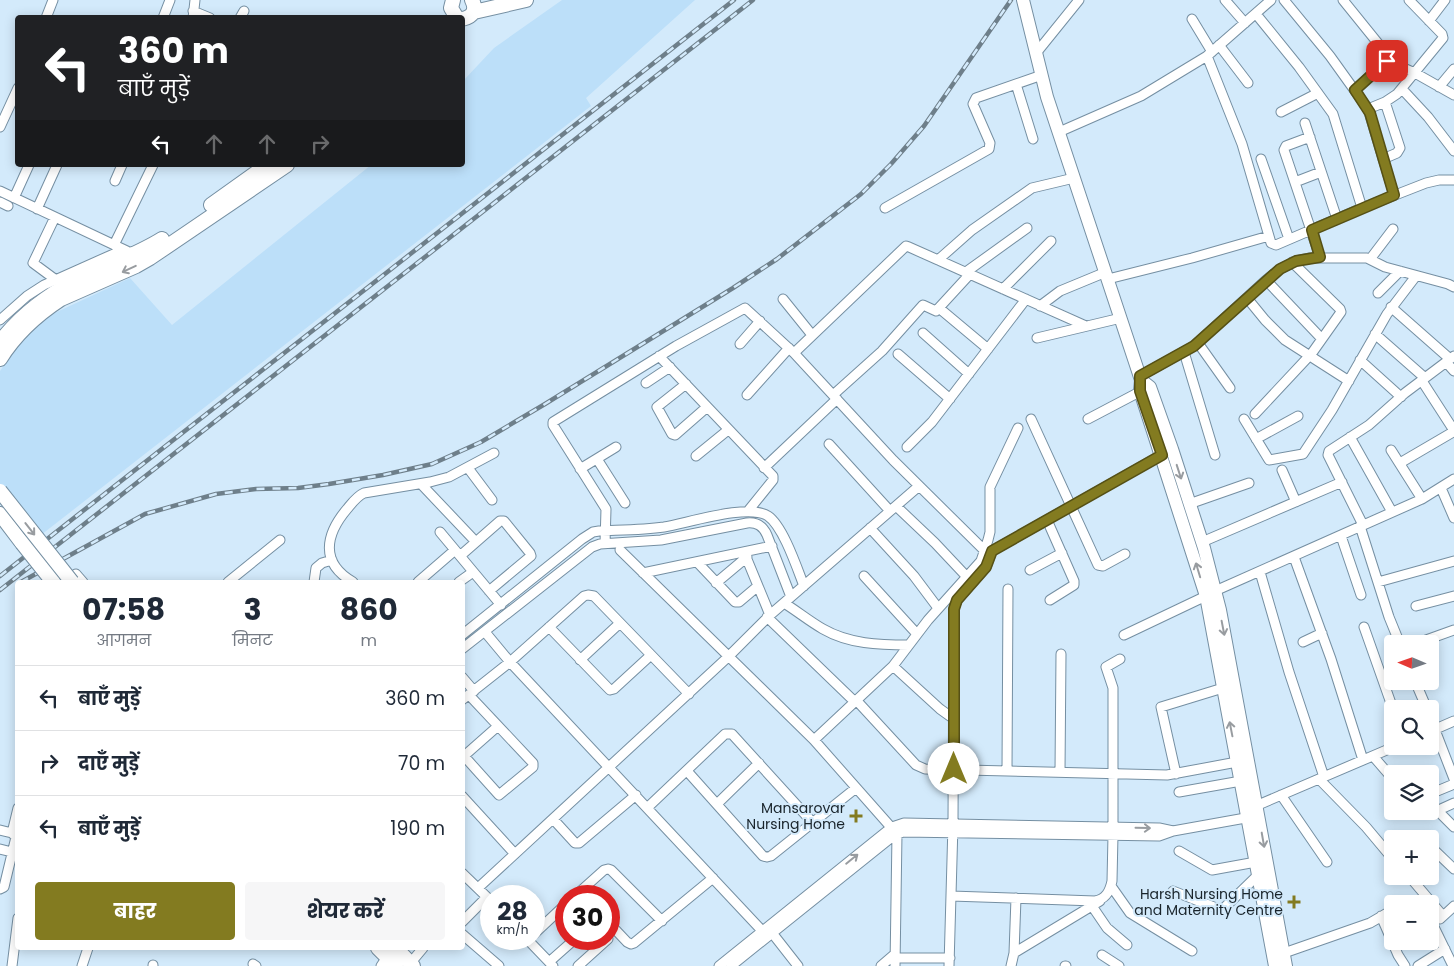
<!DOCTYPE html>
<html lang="hi">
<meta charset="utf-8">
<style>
:root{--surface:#fff;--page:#f6f6f7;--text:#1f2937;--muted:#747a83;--line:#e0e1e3;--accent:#837b20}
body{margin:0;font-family:Poppins,"Noto Sans Devanagari",sans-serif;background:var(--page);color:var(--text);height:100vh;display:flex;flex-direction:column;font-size:19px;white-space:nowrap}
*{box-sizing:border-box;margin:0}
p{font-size:16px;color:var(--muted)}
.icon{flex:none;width:28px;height:28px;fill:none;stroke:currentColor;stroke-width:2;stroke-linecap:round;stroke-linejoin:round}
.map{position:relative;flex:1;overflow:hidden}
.panel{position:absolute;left:15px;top:580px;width:450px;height:370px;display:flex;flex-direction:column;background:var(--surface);border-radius:5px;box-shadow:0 2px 12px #0003}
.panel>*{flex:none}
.banner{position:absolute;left:15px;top:15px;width:450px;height:152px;border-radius:5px;box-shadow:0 2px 12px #0003;background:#202124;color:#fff;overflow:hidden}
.needle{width:32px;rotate:272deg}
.buttons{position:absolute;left:1384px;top:635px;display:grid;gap:10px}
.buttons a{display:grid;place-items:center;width:55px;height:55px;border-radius:5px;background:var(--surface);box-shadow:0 2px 12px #0003;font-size:25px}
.speed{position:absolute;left:480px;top:885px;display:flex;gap:10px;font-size:25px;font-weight:700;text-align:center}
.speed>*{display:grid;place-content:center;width:65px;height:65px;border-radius:50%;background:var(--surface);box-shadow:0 2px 12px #0003;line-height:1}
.speed small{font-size:12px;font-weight:400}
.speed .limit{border:8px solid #d22;background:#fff;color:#111}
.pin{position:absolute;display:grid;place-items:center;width:42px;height:42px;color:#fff;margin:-21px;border-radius:10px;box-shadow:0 2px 8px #0006}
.me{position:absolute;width:55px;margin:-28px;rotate:0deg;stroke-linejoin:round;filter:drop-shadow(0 0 4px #0008)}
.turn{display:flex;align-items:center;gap:18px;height:105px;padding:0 20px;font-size:22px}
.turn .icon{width:65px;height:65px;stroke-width:2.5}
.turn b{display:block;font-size:35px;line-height:42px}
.lanes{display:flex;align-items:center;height:48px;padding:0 20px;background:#0003;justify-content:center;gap:25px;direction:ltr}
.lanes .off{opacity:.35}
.eta{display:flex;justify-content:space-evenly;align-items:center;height:85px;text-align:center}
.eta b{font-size:30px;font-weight:700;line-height:35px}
.button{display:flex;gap:10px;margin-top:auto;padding:10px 20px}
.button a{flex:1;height:58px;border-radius:5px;background:var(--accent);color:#fff;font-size:20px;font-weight:700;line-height:58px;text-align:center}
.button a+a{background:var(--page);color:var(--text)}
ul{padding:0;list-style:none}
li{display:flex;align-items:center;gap:15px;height:65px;padding:0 20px;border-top:1px solid var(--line)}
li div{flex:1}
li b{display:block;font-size:19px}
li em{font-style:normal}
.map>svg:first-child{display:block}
</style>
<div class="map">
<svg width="1454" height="966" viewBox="0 0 1454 966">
<rect width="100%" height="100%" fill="#d3eafb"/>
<path fill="#bcdff9" d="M562 0H695L586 98 591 106 41 535 0 487V371L33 323 130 278 172 325 371 165H462L463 81 494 48Z"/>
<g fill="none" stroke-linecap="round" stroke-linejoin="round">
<g stroke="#758fa2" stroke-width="11">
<path id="street" d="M1225 0 1245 23
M1284 0 1330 56 1368 109 1394 195
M1343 0 1381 47V52L1387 60 1355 90
M193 11 210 18
M1256 14 1299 67 1333 114 1362 208
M46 18 53 0
M163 18 170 0
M193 18 195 0
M240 18 244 11
M1192 19 1212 52
M1429 21 1445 0
M1219 45 1248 83
M1037 52 1079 0
M1207 56 1242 144 1271 243 1276 245 1362 208 1426 183 1439 180H1454
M1387 58 1397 65 1415 73 1454 95
M1016 84 1033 139
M1439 87 1454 69
M1402 89 1428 117 1454 151
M1368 109 1385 102 1397 94 1443 38 1442 34 1409 0
M1281 112 1318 93
M1305 123 1337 219
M0 127 18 88
M1059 132 1141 96 1207 56 1271 0
M1310 137 1286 146 1284 150 1320 257
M1261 159 1289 239
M1383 159 1397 153 1400 148 1385 102
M115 181 122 165
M1295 182 1321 172
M0 191 127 251
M14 198 29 165
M0 202 8 206
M885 208 989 149 990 143 973 104 976 98 1042 75
M37 209 57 165
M55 217 33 263 56 280
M114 245 153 165
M1371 258 1393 229
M938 260 972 230 1032 188 1074 178
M966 272 1027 228
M1108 279 1192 258 1269 236
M1266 280 1321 338
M1003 289 1051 241
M1378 293 1400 271
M1247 298 1265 320 1285 340 1349 381
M783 299 812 335
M1040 306 1060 291 1106 272
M1391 307 1450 359
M939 308 988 349
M0 320 27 296 44 285 118 252H135
M923 333 969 374
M1375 334 1425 378
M1037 338 1121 318
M1198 343 1230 388
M740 344 760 321
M1184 352 1215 455
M794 353 906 246 909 247 1086 326
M898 354 950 399
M659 356 773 476V480L748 511
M1360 360 1401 397
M1446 362 1454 371
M1140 376 1194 346 1266 280 1280 269 1296 261 1310 258H1367L1385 267 1448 284 1454 287
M646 383 670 367
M686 384 657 407 672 434 675 435 707 407
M747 395 789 348
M833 395 882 351 923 305 936 311 970 274
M1255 414 1312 353 1341 312 1340 309 1292 262
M1031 419 1098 565 1103 566 1125 554
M1088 419 1145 389
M1244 419 1269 460 1303 454 1332 410 1387 314 1416 276
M1350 437 1392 512
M1256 439 1298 416
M829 444 890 511
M907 447 932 422 1026 299
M1391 450 1422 499
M696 456 728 430
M597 459 625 503
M1400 463 1453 432V429L1422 381
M468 468 492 500
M764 468 837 399
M580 469 616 447
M1282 470 1296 502
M421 484 476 542
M1441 488 1454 518
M1189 504 1249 483
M896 506 935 543 967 577
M1047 520 1074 581V585L1050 600
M1363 525 1328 455 1329 451 1369 425 1405 393 1454 356
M1360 526 1389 617 1400 644
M870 528 914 576 938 608
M440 532 501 605
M1341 536 1361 595
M1202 542 1342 482
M605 543 606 509 553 425V422L676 346 745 308 794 353 893 460 985 551
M620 550 814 740 897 834 895 966
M744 552 770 615
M460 556 500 521H504L530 553 531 556 489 591
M1294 557 1331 659 1363 760
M697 562 735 602H739L758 586
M1030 570 1062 553
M1260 572 1289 672 1324 777
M643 573 772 546
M76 574 83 582
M864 576 917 634
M228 582 280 540
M314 582 316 568 322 563 332 560
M353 582C320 563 325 535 347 509 352 503 357 496 364 493L430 482 449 477 494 453
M418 582 455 550
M459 582 473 572
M1378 582 1454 561
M716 583 747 557
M1215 591 1422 499 1454 479
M784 603C797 611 809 621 823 629 849 644 879 645 909 645
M1416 606 1454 596
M767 617 855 702
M549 627 610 690 614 689 651 655
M1364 627 1393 709
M485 632 510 662 766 935
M462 635 582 539 593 532 599 531C620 530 643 530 664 527 688 523 749 503 768 516 783 526 797 568 804 586
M1124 635 1206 596
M1303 642 1322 633
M1415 644 1454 630
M462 649 592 547 600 544 661 540 747 523C757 522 763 526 767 535L791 597
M580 660 620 623
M893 666 940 709 954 719
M462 677 474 691
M1415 681 1427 709
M469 695 533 763V767L499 795 464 756 498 726
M462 700 510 662 584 596 588 595 594 596 689 694
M857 701 916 765 925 769 1167 775 1237 762
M1430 717 1454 779
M1431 731 1454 721
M814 740 893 666 928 620 981 561 988 540 990 532V487L1018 428
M1373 756 1392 778
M1007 770 1008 589
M687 771 763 856 767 857 771 856 856 788
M1060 772 1061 654
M1176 774 1161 707 1223 688
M1319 779 1366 827 1392 858
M1179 792 1241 781
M1430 794 1454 784
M1281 795 1327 862
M462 796 515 854
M717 804 759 763
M647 808 725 734H732L813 823
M1251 808 1396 746
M1425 811 1432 813 1454 803
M1438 811 1454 827
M553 819 575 843H579L636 795
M0 830 12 833 16 837 4 887 0 889
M12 833 18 808
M1430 846 1454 869
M0 849 12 852
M1179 851 1212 870 1256 862
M462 873 491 901
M1409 876 1443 916
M1111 886 1130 913 1192 951
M478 888 728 657 770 615 919 486
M1173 891 1219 909H1223L1258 875
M575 896 604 870 608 869 611 870 662 921
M951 896 1095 901C1106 899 1110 891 1112 881L1113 835V688L1106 667 1120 659
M1092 906 1107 928 1127 945
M1381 916 1398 955 1405 966
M1440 919 1454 906
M462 922 487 897
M609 923 627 942 631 944 634 943 713 878
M1433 925 1453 966
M769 929 798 966
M462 934 499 966
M534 934 566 904
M527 939 553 966
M1014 953 1100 901
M1284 953 1370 923 1389 912H1392
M1102 955 1119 966
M895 958H950
M549 962 575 939
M253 964 256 966
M12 966 18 918
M82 966 88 948
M153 966V965
M381 966 389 954
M408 966 423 948
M578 966 608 939
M719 966 892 827 904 823 1159 828 1173 831
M731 966 892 837 903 832 1159 836 1173 831 1251 817
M881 966 895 954
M949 966 953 824 954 609 957 600 986 567 992 551 1165 453
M1011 966 1014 953 1016 898
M1065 966H1066
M1418 966 1445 949"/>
</g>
<g stroke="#758fa2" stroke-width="14">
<path id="secondary" d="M1023 0 1047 97 1141 380 1140 391 1206 596 1275 966
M1141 380 1150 387 1172 449 1204 548 1220 610 1286 966"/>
</g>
<g stroke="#758fa2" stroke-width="16">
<path id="primary" d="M453 0 451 8 457 18
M474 12 526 0
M462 19C473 17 477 10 472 0
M211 205 267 165
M0 342C20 316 46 296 75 281 103 266 135 256 162 239
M0 359C15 335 38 314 61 299L136 266 150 258 287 165
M0 514 22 543
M378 948 396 966
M396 948 413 966"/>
</g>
<use href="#street" stroke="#fff" stroke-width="9"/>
<use href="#secondary" stroke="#fff" stroke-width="12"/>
<use href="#primary" stroke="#fff" stroke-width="14"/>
<g stroke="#6e7f8a" stroke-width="4.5">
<path id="rail" d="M0 576 734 0
M21 582 145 514 216 494 256 489 298 488 329 484 383 475 432 464 481 442 545 404 733 288 777 259 861 194 891 164 924 126 1011 0
M0 590 753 0"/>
</g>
<use href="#rail" stroke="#d3eafb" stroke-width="2.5" stroke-dasharray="8" stroke-linecap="butt"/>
<g stroke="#758fa2" stroke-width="16" stroke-linecap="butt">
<path id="primary-bridge" d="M0 491 72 582
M22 543 53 582"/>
</g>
<use href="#primary-bridge" stroke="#fff" stroke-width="14"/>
</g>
<defs><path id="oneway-shaft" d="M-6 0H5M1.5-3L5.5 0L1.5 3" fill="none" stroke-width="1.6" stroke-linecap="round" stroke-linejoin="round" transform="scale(1.25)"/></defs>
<g stroke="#989ca0">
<use href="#oneway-shaft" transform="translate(129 269) rotate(155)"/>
<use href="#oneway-shaft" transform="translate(1179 472) rotate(72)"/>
<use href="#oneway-shaft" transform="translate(30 529) rotate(52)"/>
<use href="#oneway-shaft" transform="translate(1198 570) rotate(-107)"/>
<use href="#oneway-shaft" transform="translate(1223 628) rotate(79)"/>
<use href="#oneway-shaft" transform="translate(1231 729) rotate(-101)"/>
<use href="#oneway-shaft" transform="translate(1143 828) rotate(1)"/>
<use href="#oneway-shaft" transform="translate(1263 840) rotate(80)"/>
<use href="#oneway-shaft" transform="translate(852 859) rotate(-39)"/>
</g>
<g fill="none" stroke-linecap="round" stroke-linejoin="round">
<g stroke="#555015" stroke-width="12">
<path id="route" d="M954 769V609L957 600 986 567 992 551 1162 455 1140 391V376L1194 346 1280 269 1296 261 1320 257 1312 230 1394 195 1370 113 1355 90 1387 61"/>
</g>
<use href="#route" stroke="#837b20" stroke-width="9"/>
</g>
<g fill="#837b20" stroke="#d3eafb" stroke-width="2">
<path d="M853.5 808.5h5v5h5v5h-5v5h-5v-5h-5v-5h5z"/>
<path d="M1291.5 894.5h5v5h5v5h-5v5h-5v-5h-5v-5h5z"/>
</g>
<g text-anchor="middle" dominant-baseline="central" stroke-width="4" stroke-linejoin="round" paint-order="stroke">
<g font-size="14" fill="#19242b" stroke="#d3eafb" text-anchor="end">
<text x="845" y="808">Mansarovar<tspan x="845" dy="16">Nursing Home</tspan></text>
<text x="1283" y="894">Harsh Nursing Home<tspan x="1283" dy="16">and Maternity Centre</tspan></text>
</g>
</g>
</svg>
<div class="buttons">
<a><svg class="needle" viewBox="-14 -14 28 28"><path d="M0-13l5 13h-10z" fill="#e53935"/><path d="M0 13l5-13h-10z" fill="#747a83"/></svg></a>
<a><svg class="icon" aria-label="search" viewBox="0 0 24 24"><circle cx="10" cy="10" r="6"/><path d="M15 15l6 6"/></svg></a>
<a><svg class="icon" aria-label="layers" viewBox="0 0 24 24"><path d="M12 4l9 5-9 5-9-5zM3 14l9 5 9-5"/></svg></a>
<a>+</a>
<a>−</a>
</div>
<div class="speed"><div>28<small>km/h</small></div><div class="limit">30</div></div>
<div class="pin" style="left:1387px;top:61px;background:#d93025"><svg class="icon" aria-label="arrive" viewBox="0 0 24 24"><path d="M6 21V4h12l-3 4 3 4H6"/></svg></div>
<svg class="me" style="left:954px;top:769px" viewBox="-20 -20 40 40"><circle r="19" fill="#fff"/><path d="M0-13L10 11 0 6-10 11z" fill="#837b20"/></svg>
<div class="banner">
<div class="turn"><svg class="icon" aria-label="left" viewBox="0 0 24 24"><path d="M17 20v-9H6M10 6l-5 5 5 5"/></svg><div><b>360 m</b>बाएँ मुड़ें</div></div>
<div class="lanes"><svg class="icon" aria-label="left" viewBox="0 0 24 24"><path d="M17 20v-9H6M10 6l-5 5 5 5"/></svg><svg class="icon off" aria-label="ahead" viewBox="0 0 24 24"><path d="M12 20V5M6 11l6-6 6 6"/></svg><svg class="icon off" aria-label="ahead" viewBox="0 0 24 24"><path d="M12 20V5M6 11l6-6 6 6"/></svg><svg class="icon off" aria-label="right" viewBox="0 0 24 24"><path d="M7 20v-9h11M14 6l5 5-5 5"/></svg></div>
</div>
<section class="panel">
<div class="eta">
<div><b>07:58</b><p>आगमन</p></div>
<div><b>3</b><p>मिनट</p></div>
<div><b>860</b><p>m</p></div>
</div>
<ul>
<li><svg class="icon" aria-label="left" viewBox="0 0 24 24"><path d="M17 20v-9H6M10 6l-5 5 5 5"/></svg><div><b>बाएँ मुड़ें</b></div><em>360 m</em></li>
<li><svg class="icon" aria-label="right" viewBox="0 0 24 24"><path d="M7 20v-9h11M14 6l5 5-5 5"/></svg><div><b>दाएँ मुड़ें</b></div><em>70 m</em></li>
<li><svg class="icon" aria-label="left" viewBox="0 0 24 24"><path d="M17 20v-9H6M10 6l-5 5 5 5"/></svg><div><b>बाएँ मुड़ें</b></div><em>190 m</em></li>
</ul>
<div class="button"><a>बाहर</a><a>शेयर करें</a></div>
</section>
</div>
